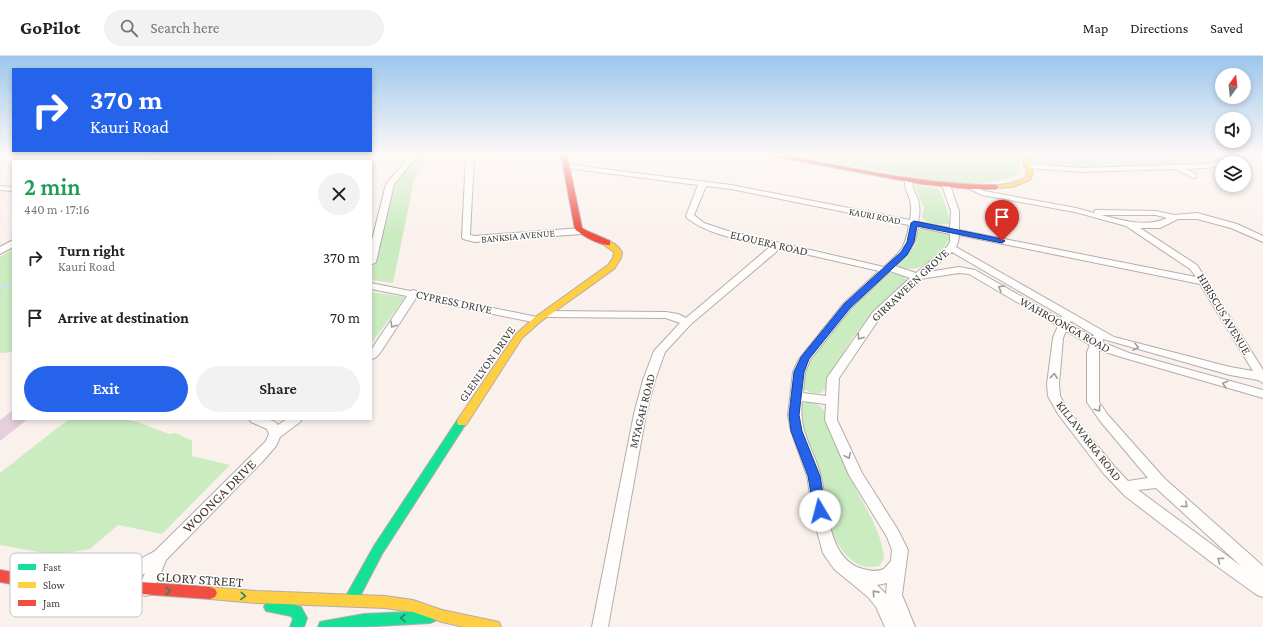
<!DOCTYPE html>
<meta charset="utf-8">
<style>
:root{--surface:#fff;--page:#f2f2f2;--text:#222;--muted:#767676;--line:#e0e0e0;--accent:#2563eb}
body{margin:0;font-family:"Crimson Pro",serif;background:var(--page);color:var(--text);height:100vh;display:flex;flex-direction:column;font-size:15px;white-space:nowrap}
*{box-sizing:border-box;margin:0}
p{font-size:13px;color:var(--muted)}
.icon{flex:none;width:22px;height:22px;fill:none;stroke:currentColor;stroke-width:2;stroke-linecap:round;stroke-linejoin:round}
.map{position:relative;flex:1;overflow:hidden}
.drawer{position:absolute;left:12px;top:104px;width:360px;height:260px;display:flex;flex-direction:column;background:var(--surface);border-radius:0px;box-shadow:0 2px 6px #0003}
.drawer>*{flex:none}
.banner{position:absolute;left:12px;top:12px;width:360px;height:84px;border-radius:0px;box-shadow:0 2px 6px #0003;background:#2563eb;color:#fff;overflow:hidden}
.needle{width:26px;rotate:15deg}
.controls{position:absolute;left:1215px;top:12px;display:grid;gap:8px}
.controls a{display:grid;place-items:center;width:36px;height:36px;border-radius:50%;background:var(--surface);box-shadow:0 2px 6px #0003;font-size:20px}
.pin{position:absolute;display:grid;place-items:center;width:34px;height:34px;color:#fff;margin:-41px -17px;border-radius:50% 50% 50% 0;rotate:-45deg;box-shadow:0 0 4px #0007}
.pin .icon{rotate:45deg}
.me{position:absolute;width:44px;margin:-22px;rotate:352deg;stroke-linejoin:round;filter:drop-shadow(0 0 3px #0008)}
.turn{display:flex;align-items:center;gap:14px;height:84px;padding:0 12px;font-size:18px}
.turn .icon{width:52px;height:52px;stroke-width:2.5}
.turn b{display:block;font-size:28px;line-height:34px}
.round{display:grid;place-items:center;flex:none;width:42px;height:42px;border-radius:21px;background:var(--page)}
.overview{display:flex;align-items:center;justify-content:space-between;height:68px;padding:0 12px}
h1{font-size:24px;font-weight:600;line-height:30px;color:#1e9e55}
.button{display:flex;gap:8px;margin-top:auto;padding:8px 12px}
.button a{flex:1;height:46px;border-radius:24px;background:var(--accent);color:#fff;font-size:16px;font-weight:600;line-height:46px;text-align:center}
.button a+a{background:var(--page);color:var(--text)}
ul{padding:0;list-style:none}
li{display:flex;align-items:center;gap:12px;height:60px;padding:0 12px}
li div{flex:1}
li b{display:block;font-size:15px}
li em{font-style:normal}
header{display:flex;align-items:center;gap:24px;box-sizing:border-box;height:56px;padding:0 20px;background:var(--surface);border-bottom:1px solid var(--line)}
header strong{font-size:19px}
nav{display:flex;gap:22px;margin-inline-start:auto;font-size:14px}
.search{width:280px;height:36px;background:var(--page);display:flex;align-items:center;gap:10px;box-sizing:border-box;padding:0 14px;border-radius:22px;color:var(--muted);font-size:15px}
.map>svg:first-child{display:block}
</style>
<header>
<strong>GoPilot</strong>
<div class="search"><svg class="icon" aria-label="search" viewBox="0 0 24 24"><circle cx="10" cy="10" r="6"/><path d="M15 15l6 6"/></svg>Search here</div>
<nav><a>Map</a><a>Directions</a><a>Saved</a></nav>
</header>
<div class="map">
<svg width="1263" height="571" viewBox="0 0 1263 571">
<rect width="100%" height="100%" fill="#faf1ed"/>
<path fill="#cbebc1" d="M167 99H278L270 105H158Z
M418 99H429L414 124 393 227 371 224V216L396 128Z
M791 99H1242L1212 106 1188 109 1130 110 1073 111 1019 105 1020 118C977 136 925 123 881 115 851 110 821 105 791 99Z
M914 129 939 133C944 145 949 155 949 168 938 169 930 169 922 162L924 151Z
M924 172 946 177 950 181 949 184C940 199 920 219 900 211L898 209 914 191 919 173Z
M13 193V296L0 297V201Z
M887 217 903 219 907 225 871 259 853 281 832 316 826 332 821 337C813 338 810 337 803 332V324L808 305 851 252Z
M371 236 405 241 371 288Z
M805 346C813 346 820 348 825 356V361C835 384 843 407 854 429 866 454 882 475 884 503L879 510C854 516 841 495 831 475L800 370 801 349Z
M70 363H122L138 366 169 378 176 377 192 385V400L230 409 162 478 118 469 90 493 54 499 0 489V417L56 373Z"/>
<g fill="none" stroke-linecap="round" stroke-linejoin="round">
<path stroke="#cae1f1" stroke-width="2" d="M1019 99 1104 104 1188 99
M210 105 216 99"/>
<path stroke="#cae1f1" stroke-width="2.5" d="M0 233 13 226"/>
</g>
<path fill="#e4cfda" d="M13 354V363H28L0 385V364Z"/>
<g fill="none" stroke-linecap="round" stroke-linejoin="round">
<g stroke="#b4adaa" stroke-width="2">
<path id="street" d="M141 99H160L162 101 158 103Z
M318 99H326L320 105H312Z
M411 99H418L394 128 376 206 371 209V188L386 128Z
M466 99H474L470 179 475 180 581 172 585 175 581 178 475 186 463 183 462 181Z
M1245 99H1259L1230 107H1222V109L1207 112 1186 113 1196 118V122H1193L1176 113 1081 116 1028 112 1024 110 1028 108 1081 112 1207 108Z
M564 108 731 129 910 164C911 157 912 151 910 144 908 137 904 132 905 124L909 122 913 124C911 131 915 136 918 143 920 151 920 158 918 166L950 172 951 155 942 129 946 127 950 129 959 155V174L1196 221 1190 213 1126 170 1075 156 982 139 964 130 968 128 984 135 1076 152 1094 157 1095 154H1098L1156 155 1174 159 1197 157 1237 168 1263 180V186L1231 172 1197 163H1178L1160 172H1140L1197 209 1263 314V327L1258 324 1230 319 1103 283 1102 286 1129 297 1263 334V342L1121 301 1099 294V346L1108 359 1164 422 1263 510V541L1257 539 1211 506 1125 440 1104 418 1058 358 1048 340 1047 328 1053 282 1058 270 969 218 959 217 920 223 881 260 839 322 837 364 862 417 898 474 908 494 902 539 915 571H885L876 551 868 541 834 513 823 497 815 468 807 420 791 375 788 359 793 316 799 303 843 248 879 215 779 192 776 196 691 268 665 296 655 324 646 358 608 571H592L634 358 643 324 654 295 680 267 666 262 546 261 541 258 546 255 666 256 678 258 686 262 771 190C743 184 710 180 687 162L686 160 698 129 567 112 563 110ZM706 130 731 133 909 169C905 193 901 195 884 211L728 175 704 167 694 159ZM1101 159H1156L1167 162C1147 172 1121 164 1101 159ZM918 171 950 178V186L947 191 916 217 895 210C909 197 915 190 918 171ZM959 179 1200 228 1253 315 1230 311 1114 281 956 191 958 186ZM952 196 1062 260 1061 263 975 214 959 211 928 216ZM890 215 910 222 873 256 827 322 826 340 803 337 805 316 810 304 851 252ZM1071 265 1094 279 1093 281 1069 268ZM1066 275 1090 289 1087 296V346L1100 365 1148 422 1128 425 1114 410 1067 353 1060 340 1059 328 1063 282ZM802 345 826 348 825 364 849 419 887 481 892 494 891 505 884 513C877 516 870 515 863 513 827 504 828 450 821 421 814 392 798 377 802 345ZM1156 432 1241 510 1138 434ZM887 527 886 538 877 529Z
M0 130 13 131V135L0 134Z
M13 184V191L0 198V191Z
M371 227 410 235 414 234 419 237 537 261 542 264 537 267 416 242 380 297 375 302 371 303V294L407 240 371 233Z
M249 363C258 363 272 361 278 369L287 363H302L300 366 280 381 276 390 263 405 166 504 152 538 146 540 140 538 138 533 145 517 124 533 118 535 112 533 110 528C116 515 142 502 155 495L266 385 269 378 267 373 251 366Z"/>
</g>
<g stroke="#b4adaa" stroke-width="2">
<path id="fast" d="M462 362 466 363 467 366 382 498 356 548 351 550 346 548 344 544 346 540 374 490 458 363Z
M271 545 286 546 301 551 307 562 304 571H290L293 563 291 560 266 555 264 551 266 547Z
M430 555 435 557 437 561 435 565 430 567 360 571H318L320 566 325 565 364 558Z"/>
</g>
<g stroke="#b4adaa" stroke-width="2">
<path id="slow" d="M1022 99H1028L1033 117 1030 124 1013 131 994 132V130L1012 127 1025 122 1027 117Z
M604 185C612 184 618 190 622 196L621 202 614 213 540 266 522 282 466 369H458L457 366 458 363 516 278 534 262 608 209 613 202 614 196 604 189Z
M210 531 257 535 385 540 413 544 442 554 494 565 499 566 501 571H464L442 566 413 556 385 552 257 547 210 543 205 541 203 537 205 533Z"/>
</g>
<g stroke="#b4adaa" stroke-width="2">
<path id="jam" d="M561 99H567L582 172 587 175 610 185V189C601 190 581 179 575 173Z
M767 99H782C853 112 924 129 996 129L999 131 996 133H971L921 128Z
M0 514 17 517 210 531 215 533 217 537 215 541 210 543 17 529 0 526Z"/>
</g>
<use href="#street" fill="#fefdfc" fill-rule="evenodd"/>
<use href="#fast" fill="#16e098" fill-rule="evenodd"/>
<use href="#slow" fill="#ffcf43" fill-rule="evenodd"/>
<use href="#jam" fill="#f24e42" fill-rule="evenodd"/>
</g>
<defs><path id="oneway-chevron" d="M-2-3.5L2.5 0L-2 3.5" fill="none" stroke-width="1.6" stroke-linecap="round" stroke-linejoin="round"/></defs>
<g stroke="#a09c9a">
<use href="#oneway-chevron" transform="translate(1001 232) rotate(-150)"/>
<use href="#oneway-chevron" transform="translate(393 269) rotate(123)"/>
<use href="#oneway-chevron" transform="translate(860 281) rotate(125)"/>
<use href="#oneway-chevron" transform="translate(1136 291) rotate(14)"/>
<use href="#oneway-chevron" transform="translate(1054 320) rotate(-84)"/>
<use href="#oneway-chevron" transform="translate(1225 328) rotate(-164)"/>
<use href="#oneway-chevron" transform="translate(1098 353) rotate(56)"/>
<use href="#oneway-chevron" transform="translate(848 400) rotate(66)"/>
<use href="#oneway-chevron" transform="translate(1185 449) rotate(42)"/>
<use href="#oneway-chevron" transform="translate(1220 504) rotate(-144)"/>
<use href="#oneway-chevron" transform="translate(875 537) rotate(-132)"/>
</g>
<g stroke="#2e8563">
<use href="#oneway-chevron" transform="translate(168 535) rotate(4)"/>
<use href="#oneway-chevron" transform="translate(243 540) rotate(4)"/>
<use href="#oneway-chevron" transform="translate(403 562) rotate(178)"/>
</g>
<linearGradient id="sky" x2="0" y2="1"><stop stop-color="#9cc6ec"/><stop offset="0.55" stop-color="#fdf9f7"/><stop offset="1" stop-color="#fdf9f7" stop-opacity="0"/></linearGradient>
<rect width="1263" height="179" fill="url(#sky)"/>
<path fill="#2563eb" stroke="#184099" d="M914 165 1002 183 1005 185 1002 187 917 170 914 186 907 199 850 252 809 303 804 316 799 359 802 375 820 420 826 455 824 458 820 460 816 458 814 455 808 420 791 375 789 359 794 316 801 301 844 248 901 196 907 186 911 167Z"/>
<g text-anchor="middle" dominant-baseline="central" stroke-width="3" stroke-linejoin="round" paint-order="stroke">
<g font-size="10" fill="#413b38" stroke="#fff">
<text transform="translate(875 160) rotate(11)">KAURI ROAD</text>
<text transform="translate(518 180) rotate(-5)">BANKSIA AVENUE</text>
</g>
<g font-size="12" fill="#413b38" stroke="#fff">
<text transform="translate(769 187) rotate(13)">ELOUERA ROAD</text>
<text transform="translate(910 229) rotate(-43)">GIRRAWEEN GROVE</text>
<text transform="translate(454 246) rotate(12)">CYPRESS DRIVE</text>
<text transform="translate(1224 258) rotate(59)">HIBISCUS AVENUE</text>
<text transform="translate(1065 269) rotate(29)">WAHROONGA ROAD</text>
<text transform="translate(487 308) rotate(-55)">GLENLYON DRIVE</text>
<text transform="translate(642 355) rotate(-76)">MYAGAH ROAD</text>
<text transform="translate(1089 385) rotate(52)">KILLAWARRA ROAD</text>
</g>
<g font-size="14" fill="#413b38" stroke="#fff">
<text transform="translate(219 440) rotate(-45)">WOONGA DRIVE</text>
<text transform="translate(200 523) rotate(4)">GLORY STREET</text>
</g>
</g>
<rect x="10" y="497" width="132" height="64" rx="6" fill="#fff" stroke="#c6c4c3" stroke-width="1"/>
<rect x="18" y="508" width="18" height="6" fill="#16e098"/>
<rect x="18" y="526" width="18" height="6" fill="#ffcf43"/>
<rect x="18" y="544" width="18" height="6" fill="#f24e42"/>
<g font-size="11" fill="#413b38">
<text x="43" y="515">Fast</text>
<text x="43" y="533">Slow</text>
<text x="43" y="551">Jam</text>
</g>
</svg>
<div class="controls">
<a><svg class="needle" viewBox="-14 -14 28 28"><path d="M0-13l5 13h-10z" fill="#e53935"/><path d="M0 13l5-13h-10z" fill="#767676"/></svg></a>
<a><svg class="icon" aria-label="sound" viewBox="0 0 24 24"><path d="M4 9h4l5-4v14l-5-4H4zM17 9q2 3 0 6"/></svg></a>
<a><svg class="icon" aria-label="layers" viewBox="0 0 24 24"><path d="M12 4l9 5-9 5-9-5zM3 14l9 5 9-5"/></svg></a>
</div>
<div class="pin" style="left:1002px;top:185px;background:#d93025"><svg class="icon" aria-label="arrive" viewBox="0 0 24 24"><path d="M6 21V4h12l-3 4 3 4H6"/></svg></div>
<svg class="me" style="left:820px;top:455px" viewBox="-20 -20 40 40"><circle r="19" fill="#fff"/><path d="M0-13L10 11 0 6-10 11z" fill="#2563eb"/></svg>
<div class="banner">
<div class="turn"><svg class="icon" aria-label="right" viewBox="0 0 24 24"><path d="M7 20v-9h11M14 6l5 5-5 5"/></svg><div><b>370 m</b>Kauri Road</div></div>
</div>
<section class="drawer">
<div class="overview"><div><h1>2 min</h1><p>440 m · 17:16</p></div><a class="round"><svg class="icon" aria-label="close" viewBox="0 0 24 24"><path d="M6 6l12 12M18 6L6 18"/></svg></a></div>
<ul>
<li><svg class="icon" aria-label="right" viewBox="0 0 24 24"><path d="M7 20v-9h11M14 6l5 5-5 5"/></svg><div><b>Turn right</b><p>Kauri Road</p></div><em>370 m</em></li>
<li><svg class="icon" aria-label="arrive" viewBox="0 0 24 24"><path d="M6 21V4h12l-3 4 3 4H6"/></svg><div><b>Arrive at destination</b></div><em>70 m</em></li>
</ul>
<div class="button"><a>Exit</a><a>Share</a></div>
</section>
</div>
